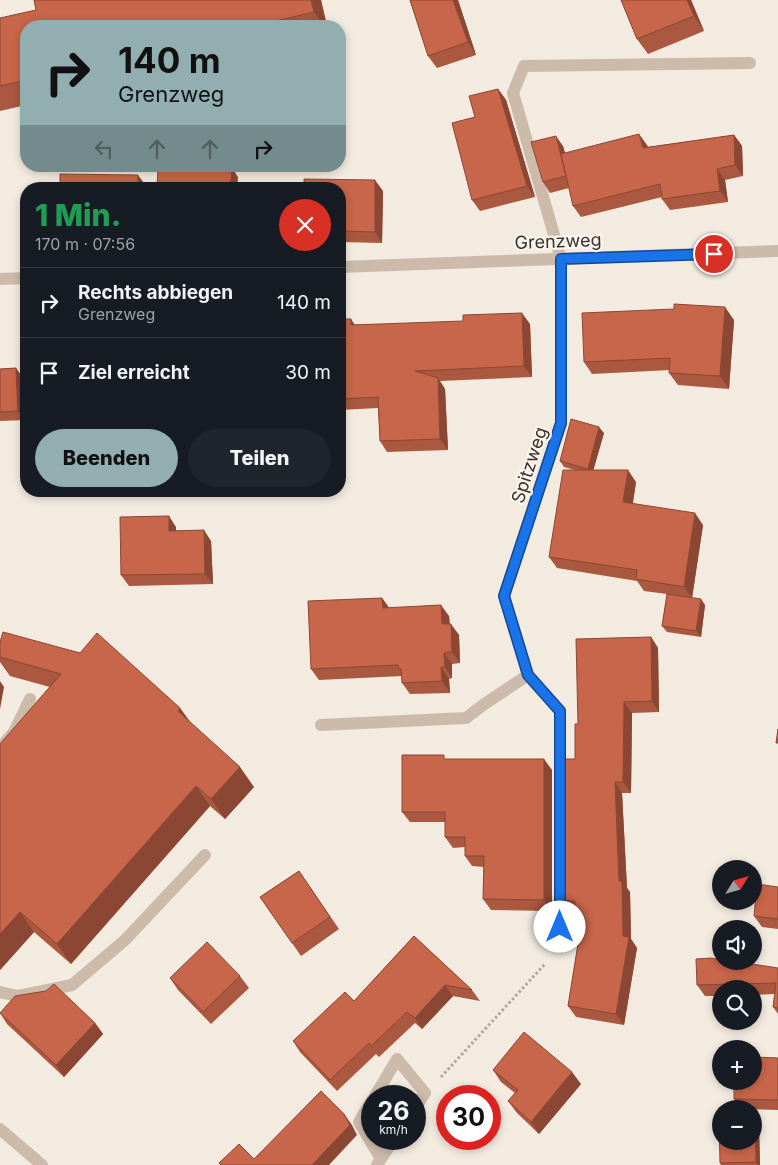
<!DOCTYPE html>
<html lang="de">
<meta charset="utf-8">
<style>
:root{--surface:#171b24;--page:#20242c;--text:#f1f3f6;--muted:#9ea1a6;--line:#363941;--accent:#92aeb1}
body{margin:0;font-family:Inter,sans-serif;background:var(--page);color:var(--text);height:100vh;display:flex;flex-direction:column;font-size:19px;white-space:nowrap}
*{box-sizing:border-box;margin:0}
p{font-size:16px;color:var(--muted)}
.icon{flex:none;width:28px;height:28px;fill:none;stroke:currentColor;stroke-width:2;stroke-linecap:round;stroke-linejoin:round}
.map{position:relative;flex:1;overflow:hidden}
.side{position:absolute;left:20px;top:182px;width:326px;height:315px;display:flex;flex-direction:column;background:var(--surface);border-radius:20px;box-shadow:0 2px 8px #0003}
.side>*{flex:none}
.hud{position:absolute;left:20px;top:20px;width:326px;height:152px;border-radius:20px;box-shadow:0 2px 8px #0003;background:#92aeb1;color:#111;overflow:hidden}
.needle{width:32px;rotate:53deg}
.fabs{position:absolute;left:712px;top:860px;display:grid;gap:10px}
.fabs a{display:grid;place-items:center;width:50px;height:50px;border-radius:50%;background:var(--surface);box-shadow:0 2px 8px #0003;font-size:25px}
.speed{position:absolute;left:361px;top:1085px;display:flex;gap:10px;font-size:25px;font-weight:700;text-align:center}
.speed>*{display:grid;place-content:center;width:65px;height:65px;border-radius:50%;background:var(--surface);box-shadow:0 2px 8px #0003;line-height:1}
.speed small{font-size:12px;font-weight:400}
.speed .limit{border:8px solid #d22;background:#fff;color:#111}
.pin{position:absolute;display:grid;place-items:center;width:42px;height:42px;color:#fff;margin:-21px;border:2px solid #fff;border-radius:50%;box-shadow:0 1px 5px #0007}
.me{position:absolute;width:55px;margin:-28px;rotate:0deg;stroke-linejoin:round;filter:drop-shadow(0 0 4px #0008)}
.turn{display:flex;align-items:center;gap:18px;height:105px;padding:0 15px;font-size:22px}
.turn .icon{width:65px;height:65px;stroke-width:2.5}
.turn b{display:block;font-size:35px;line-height:42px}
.lanes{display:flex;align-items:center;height:48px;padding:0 15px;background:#0003;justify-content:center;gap:25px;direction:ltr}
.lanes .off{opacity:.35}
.round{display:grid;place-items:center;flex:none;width:52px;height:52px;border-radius:26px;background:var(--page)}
.head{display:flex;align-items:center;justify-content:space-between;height:85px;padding:0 15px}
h1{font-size:30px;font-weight:800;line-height:38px;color:#1e9e55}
.action{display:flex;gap:10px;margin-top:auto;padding:10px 15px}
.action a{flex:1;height:58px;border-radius:30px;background:var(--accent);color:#111;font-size:20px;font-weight:800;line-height:58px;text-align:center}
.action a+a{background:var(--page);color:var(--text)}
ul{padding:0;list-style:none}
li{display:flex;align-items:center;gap:15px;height:70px;padding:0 15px;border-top:1px solid var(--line)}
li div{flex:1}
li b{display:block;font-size:19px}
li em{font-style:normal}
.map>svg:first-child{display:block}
</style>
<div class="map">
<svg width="778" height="1165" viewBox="0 0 778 1165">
<rect width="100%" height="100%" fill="#f3eae0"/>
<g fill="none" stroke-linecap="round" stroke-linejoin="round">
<path stroke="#b8a495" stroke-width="3" stroke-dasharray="2.5 2.5" stroke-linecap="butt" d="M441 1077 545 964"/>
<path stroke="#ccbaab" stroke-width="12" d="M561 259 513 93 524 66 750 63
M0 748 14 732 30 699
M0 992 18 996 72 985 125 940 205 855"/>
<path stroke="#ccbaab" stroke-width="12" d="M340 267 778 251
M0 279 26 278
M528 675 560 711V947
M321 725 466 718 483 705 528 675 504 596 561 423V259
M375 1096 397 1059 425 1093 415 1108
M372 1100 359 1122 381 1159
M0 1129 42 1165
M377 1165 394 1139"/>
</g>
<path fill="#ab5840" d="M321 0 327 26H26V105L0 111V18L36 10Z
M410 0H458L476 55 437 68 428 56Z
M621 0H691L704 31 648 54 637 39Z
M498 89 506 100 535 197 480 211 472 200 475 117Z
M734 135 742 146 743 176 725 180 728 202 670 210 662 199V197L581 217 573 206 569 188 550 193 543 182 563 146 565 153 647 145 648 147Z
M340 189 383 191 382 243 340 242Z
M340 319 355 325 530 324 532 377 440 381 445 389 448 450 387 452 380 441 378 408 340 410Z
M734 320 729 389 678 385 669 373 670 370 592 374 584 362Z
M16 368 23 378 24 420 0 421V369Z
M604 433 593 470 636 482 633 503 703 525 692 598 705 605 701 637 667 632 662 626 667 594 644 591 637 581 557 568 549 557 575 470 564 467 560 461Z
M176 527V531L211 541 213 584 129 586 121 575Z
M382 598 389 608 449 616 450 624 459 635 460 663 452 664V678L449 679 450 693 410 694 402 683V676L319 680 311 669Z
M651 637 658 648 659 712 632 713 631 793H622L627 888 630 892 631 939 637 948 624 1025 576 1017 568 1006 580 932 575 925V912L568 911 560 900 575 759Z
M0 642 180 708 191 723 254 787 225 819 210 806 71 964 34 932 0 970V744L50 687 10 676 0 662Z
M447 759 552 770V911L491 910 483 899 484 867 472 866 465 856V847L453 848 445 837V822H410L402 812Z
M299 871 339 929 301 956 260 897Z
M778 887V929L762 927 754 916Z
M414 936 472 990 480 1001 453 996 422 1029 415 1023 379 1057 376 1054 337 1091 300 1052 293 1041 354 1001Z
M778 968V1014L773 1007 775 994 754 995V989H721V996H705L697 985Z
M240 976 249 988 211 1024 178 990 170 978Z
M0 1013 95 1023 103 1034 64 1077 7 1024Z
M778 1058V1110L741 1109 734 1099Z
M493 1070 581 1084 539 1134 517 1113 508 1101 515 1093 501 1082Z
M759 1126 760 1165H721L720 1163Z"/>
<path fill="#8b4734" d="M311 0H321L327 26H324L314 12Z
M453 0H458L476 55 468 42Z
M687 0H691L704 31 694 16Z
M498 89 506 100 535 197 527 186Z
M639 134 647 145 651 159 643 148Z
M734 135 742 146 743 176 735 165Z
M556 136 563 146 574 187 566 176Z
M232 168 238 177 237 189H230Z
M717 169 725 180 728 202 720 191Z
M138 175 147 187V189H138Z
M375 180 383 191 382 243 375 232Z
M725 307 734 320 729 389 720 376Z
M522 313 530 324 532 377 524 366Z
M351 319 358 330 351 325Z
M16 368 23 378 24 420 18 411Z
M438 378 445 389 448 450 440 439Z
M599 427 604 433 592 475 588 469Z
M628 470 636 482 631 514 623 502Z
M695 513 703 525 692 598 684 587Z
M169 516 176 527V542L169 531Z
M204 530 211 541 213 584 205 574Z
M382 598 390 609 383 608Z
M701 599 705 605 701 637 696 631Z
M441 605 449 616 450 636 442 624Z
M451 624 459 635 460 663 452 652Z
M651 637 658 648 659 712 652 701Z
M444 653 452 664V678L445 667Z
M441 667 449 679 450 693 442 681Z
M0 681 4 687 0 709Z
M624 702 632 713 631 793 623 782Z
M180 708 194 728 178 711Z
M544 759 552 770V911L544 900Z
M240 767 254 787 225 819 211 799Z
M615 782 622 793 627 888 630 892 631 939 637 948 624 1025 616 1014 623 936 619 881Z
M196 786 210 806 71 964 57 944Z
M20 912 34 932 0 970V934Z
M445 985 453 996 422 1029 415 1018Z
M95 1023 103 1034 64 1077 56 1065Z
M572 1072 581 1084 539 1134 531 1122Z
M344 1114 352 1125 357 1135 329 1165H312Z
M755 1119 759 1126 760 1165H758L756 1162Z"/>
<path fill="#c7664a" stroke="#8b4734" d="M34 0H311L314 12 255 26H26V80L0 86V18L36 10Z
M410 0H453L468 42 428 56Z
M621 0H687L694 16 637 39Z
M498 89 527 186 472 200 452 123 475 117 469 96Z
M639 134 643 148 734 135 735 165 717 169 720 191 662 199 660 184 573 206 561 154Z
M556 136 566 176 543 182 531 142Z
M158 166H213L232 168 230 189H157Z
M60 174 138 175V189H60Z
M304 179 375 180V232L340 231V189H304Z
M674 304 725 307 720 376 669 373 670 358 584 362 582 313 674 309Z
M522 313 524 366 415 371 438 378 440 439 380 441 378 397 340 399V319H351V325L463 321V315Z
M16 368 18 411 0 412V369Z
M571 419 599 427 588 469 560 461Z
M563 470H628L623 502 695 513 684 587 636 579 637 570 549 557Z
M169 516V531L204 530 205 574 121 575 120 517Z
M667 594 701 599 696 631 662 626Z
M382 598 383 608 441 605 442 624H451L452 652 444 653 445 667H441L442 681 402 683 401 669H399L398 665 311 669 308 601Z
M3 632 80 653 97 633 180 708 178 711 240 767 211 799 196 786 57 944 20 912 0 934V744L61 674 0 657V642Z
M651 637 652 701 624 702 623 782H615L619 881H622L623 936 629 937 616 1014 568 1006 581 925H575V901L560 900V759H575V724H578L576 639Z
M778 729V743H776Z
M402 755H444V759H544V900L483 899 484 856H465V837H445V812H402Z
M299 871 330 917 292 943 260 897Z
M757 884 778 887V919L754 916Z
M414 936 472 990 445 985 415 1018 407 1012 371 1046 369 1043 330 1080 293 1041 345 992 354 1001Z
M207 942 240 976 203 1012 170 978Z
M711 958 721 960V961H732L778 968V1008L773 1007 776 983 697 985 696 959Z
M54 984 95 1023 56 1065 0 1013 15 996 46 991Z
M524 1032 572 1072 531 1122 508 1101 518 1090 493 1070Z
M754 1057 778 1058V1100L734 1099V1081H754Z
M321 1091 344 1114 350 1125 312 1165H221L219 1163 239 1144 254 1159Z
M755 1119 756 1162 720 1163 719 1120H721V1141H754V1120Z"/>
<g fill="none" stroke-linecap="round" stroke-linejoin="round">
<g stroke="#114b97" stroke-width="12">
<path id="route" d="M560 927V711L528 675 504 596 561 423V259L714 254"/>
</g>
<use href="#route" stroke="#1a73e8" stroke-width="9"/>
</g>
<g text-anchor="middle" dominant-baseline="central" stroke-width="4.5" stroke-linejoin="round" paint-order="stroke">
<g font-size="18" fill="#3a2f2a" stroke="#fbf4ed">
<text transform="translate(558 241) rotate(-2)">Grenzweg</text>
<text transform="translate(529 465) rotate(-72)">Spitzweg</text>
</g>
</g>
</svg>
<div class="fabs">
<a><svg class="needle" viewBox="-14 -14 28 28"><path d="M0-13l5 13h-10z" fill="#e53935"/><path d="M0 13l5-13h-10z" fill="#9ea1a6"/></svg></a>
<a><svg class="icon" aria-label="sound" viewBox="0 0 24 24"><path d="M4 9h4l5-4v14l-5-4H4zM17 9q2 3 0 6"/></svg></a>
<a><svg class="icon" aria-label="search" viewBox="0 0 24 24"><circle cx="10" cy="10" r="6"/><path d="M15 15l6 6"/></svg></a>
<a>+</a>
<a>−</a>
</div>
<div class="speed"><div>26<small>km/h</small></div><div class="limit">30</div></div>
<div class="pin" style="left:714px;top:254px;background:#d93025"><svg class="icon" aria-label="arrive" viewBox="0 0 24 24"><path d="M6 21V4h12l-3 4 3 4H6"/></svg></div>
<svg class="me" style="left:560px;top:927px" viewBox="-20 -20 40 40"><circle r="19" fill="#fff"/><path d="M0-13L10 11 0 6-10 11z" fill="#1a73e8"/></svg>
<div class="hud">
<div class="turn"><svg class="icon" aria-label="right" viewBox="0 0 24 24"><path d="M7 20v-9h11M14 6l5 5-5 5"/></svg><div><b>140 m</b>Grenzweg</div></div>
<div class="lanes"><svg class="icon off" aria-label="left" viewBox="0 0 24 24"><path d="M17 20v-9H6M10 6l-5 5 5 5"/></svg><svg class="icon off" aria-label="ahead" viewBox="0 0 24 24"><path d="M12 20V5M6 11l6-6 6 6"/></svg><svg class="icon off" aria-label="ahead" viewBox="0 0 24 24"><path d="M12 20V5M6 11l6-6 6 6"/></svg><svg class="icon" aria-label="right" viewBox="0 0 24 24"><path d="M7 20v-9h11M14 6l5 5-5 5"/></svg></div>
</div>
<section class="side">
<div class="head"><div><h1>1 Min.</h1><p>170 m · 07:56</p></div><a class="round" style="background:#d93025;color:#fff"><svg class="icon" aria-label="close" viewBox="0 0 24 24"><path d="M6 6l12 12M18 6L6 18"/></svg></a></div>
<ul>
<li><svg class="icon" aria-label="right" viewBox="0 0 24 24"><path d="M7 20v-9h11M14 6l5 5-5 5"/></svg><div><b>Rechts abbiegen</b><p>Grenzweg</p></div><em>140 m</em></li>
<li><svg class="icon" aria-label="arrive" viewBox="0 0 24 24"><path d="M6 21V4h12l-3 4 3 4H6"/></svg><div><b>Ziel erreicht</b></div><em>30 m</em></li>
</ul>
<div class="action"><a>Beenden</a><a>Teilen</a></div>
</section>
</div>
